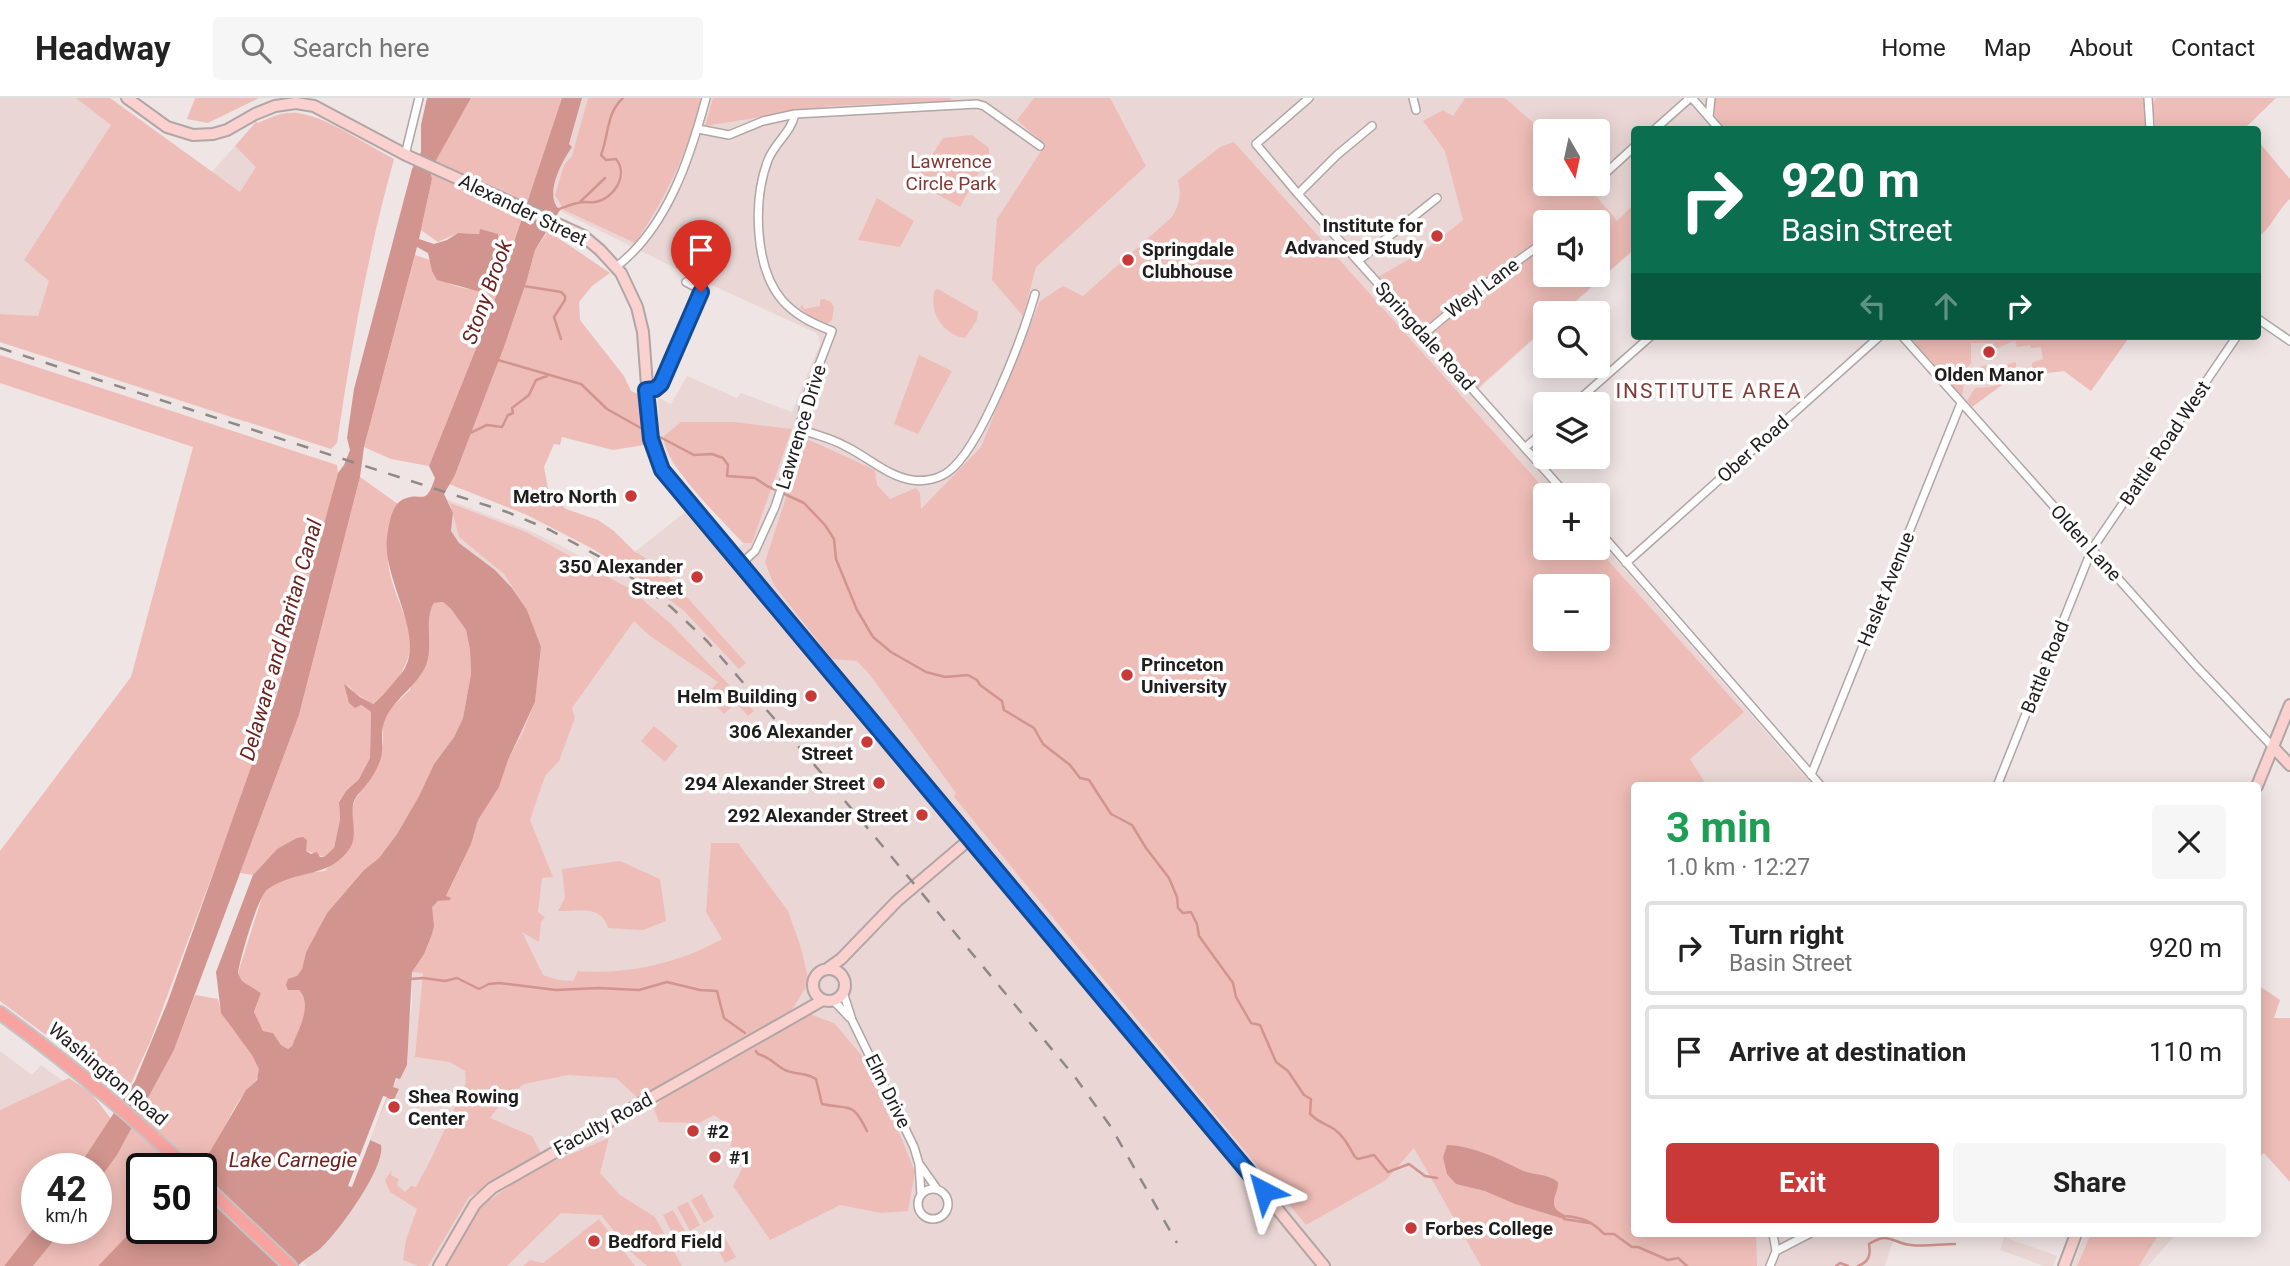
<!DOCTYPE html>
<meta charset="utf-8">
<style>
:root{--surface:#fff;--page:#f6f6f6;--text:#222;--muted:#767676;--line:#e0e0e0;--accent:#c83938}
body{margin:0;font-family:Roboto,sans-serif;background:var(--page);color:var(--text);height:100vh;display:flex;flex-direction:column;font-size:26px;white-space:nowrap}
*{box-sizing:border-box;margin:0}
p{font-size:23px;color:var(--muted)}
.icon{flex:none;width:38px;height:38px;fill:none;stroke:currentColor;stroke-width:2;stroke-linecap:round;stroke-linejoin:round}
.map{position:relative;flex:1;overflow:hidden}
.drawer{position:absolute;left:1631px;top:684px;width:630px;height:455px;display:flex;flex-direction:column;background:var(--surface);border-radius:7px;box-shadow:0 4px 18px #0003}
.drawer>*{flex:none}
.top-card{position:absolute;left:1631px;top:28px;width:630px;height:214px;border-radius:7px;box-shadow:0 4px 18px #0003;background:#0b6e4f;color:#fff;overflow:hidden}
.needle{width:46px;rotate:171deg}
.buttons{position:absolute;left:1533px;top:21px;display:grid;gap:14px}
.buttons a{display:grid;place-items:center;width:77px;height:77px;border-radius:7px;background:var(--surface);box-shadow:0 4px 18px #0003;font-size:35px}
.speed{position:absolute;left:21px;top:1055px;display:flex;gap:14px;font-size:35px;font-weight:700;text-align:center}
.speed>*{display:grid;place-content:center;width:91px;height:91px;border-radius:50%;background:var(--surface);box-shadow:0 4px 18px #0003;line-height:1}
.speed small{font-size:18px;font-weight:400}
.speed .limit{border:4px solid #111;border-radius:10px;background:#fff;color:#111}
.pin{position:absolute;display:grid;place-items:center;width:60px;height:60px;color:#fff;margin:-72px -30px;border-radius:50% 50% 50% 0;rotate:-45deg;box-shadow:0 0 7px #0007}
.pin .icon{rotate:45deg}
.me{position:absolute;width:77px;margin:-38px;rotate:321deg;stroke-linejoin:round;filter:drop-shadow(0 0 5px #0008)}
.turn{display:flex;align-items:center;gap:24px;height:147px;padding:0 35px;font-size:32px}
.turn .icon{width:91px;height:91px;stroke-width:2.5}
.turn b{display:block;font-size:49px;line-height:60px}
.lanes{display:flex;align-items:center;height:66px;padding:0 35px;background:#0003;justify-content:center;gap:35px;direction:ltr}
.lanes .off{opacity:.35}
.round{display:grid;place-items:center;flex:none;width:74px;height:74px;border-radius:7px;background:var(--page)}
.overview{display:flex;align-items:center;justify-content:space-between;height:119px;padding:0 35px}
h1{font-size:42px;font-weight:700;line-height:52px;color:#1e9e55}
.button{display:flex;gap:14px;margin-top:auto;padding:14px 35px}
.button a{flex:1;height:80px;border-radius:7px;background:var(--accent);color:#fff;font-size:28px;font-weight:700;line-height:80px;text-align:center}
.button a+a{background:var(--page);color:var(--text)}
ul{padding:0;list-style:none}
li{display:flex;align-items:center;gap:21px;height:94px;margin:0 14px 10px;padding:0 21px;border:4px solid var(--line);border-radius:7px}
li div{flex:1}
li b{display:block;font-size:26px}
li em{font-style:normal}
header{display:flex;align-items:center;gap:42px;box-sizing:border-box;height:98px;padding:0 35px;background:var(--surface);border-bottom:2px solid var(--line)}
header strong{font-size:33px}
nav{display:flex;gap:38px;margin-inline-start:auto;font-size:24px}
.search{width:490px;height:63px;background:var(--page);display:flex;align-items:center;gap:18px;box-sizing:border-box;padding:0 24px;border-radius:7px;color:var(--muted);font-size:26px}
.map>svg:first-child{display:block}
</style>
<header>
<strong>Headway</strong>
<div class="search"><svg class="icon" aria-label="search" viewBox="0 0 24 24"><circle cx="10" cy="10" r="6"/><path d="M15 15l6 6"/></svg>Search here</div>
<nav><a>Home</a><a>Map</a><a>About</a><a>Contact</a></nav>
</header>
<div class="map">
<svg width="2290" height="1168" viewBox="0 0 2290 1168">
<rect width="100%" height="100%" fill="#efe5e4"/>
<path fill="#ead7d5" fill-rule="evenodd" d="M0 0H110L212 74 256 24 258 25 282 15 296 14 324 23 394 61 378 119 350 256 252 323 245 324 0 244Z
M557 0H2221L2248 31 1634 32V152L1563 215H1545V231L1472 297 1559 397H1545V450H1598V441L1813 688H1634V1136H1895L1885 1168H307L302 1163 320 1151 350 1114 370 1042 387 999 394 1002 399 992 393 989 408 962 406 947 412 906V874L424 856 495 472 459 445 450 433 453 415 446 401 528 432 562 448 608 475 689 411 727 461 743 445 672 365 663 347 659 328 658 300 671 306 687 278 737 300 741 295 792 314 820 246 819 239 816 235 703 183 723 135 706 127 685 175 526 96ZM1545 33H1598V86H1545ZM1545 124H1598V177H1545ZM1545 488H1598V541H1545Z
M1909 238H2130L2091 293 2064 273 2013 279 1972 309Z
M0 953 32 977 41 967 66 985 0 1012Z
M2085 1136H2176L2148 1168H2072Z
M2004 1139 2057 1158 2053 1168H2044L2000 1152Z"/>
<path fill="#eebdb7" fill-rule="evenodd" d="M76 0H110L240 94 256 69 235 48 256 24 258 25C269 20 281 14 294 15 322 15 368 48 394 61 368 154 351 250 337 345L331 351 0 244V216L38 218 49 183 24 162 111 27Z
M195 0H259L208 25 187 21Z
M471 0H565L561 3 491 213 429 368 391 361 364 349 415 157 430 162C435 185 459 191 481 192L483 189 480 132 479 136 458 135 438 144 421 132 432 81 429 74Z
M588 0H703C688 53 666 100 635 145L564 112 555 97 564 67 572 58Z
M713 0H952L949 3 829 8 705 28Z
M1034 0H1110L1146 68 1036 169 1023 218 992 182 997 121 1045 47 1017 22Z
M1465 0H1505L1545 35V86H1586L1617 123 1634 106V151L1562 215H1545V230L1478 290 1378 179 1425 152 1463 122 1445 53 1423 23 1443 12 1453 18ZM1545 124H1598V177H1545Z
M1715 0H2144L2146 32H1725L1714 16Z
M2156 0H2276L2246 29 2248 31 2156 32 2153 7Z
M972 37 989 50V56L960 109 915 84 943 40Z
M2258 43 2290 81V101C2277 112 2272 130 2258 139Z
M1234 44 1550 397H1545V450H1597L1744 614 1690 661 1707 688H1634V1136H1756L1757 1168H1481L1414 1050 1386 1082 1306 1127 954 699 956 695 870 577 857 563 832 561 774 487 765 464 805 340 875 372 877 387 890 401 916 390 920 395 921 411 981 349 1040 203 1063 188 1083 198 1172 119C1180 106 1181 97 1178 82L1220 49ZM1545 488H1598V541H1545Z
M877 100 914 123 900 149 858 142Z
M548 133 610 175 592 188 579 204 580 222 624 278 631 293 640 297 644 347 613 352 562 339 560 347 554 346 544 369 549 396 566 411 598 422 614 433 634 453 659 468 746 565 739 571 683 512 647 485 593 451 527 417 449 386 455 377 504 249 527 182 535 152Z
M938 191 978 214 977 222 965 240C943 237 928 213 935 192Z
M824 201 831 204 834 209 832 222 827 226 809 218 800 210 802 206 804 211 820 208V202Z
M1909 238H2130L2091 293 2064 273 2013 279 1972 309 1967 303 1975 290C1998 289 2001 289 2008 266L2016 264V273L2032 272V265L2043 261 2041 249 2031 250 2030 247 2017 249 2015 243 1994 251 1993 245H1971V265L1966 272 1962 298Z
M0 257 337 367 338 375 294 539 255 663 150 944 126 996 104 978 102 966 65 937H46L0 903V753L131 579 193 349 0 285Z
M919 257 952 273 918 336 894 326Z
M1985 267 1997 272 1998 279 1994 283H1978L1974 280 1975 271Z
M681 324H733L792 331 752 445H743C723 423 662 365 664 338Z
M360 379 398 406C390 418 390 428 390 442 389 449 388 457 388 464 390 485 401 507 408 527 419 557 396 589 372 606L354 594 347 586 360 607 371 614 370 660 359 681 346 693 339 703 340 721 334 750 324 759 306 753 305 748 277 751 253 777 240 775 299 617Z
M450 405 528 435 630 491 671 526 754 613 748 618 736 605 724 616 706 597 718 584 650 538 634 523 572 610 575 620 559 663 545 678 530 722 553 779 542 780 538 814 545 819 541 824 539 844 522 834 543 877 558 882 573 883 578 873C627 877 679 865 722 841L706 814 711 745H738L788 813 801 850 809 884 792 912 639 1001 616 980 568 977 524 986 502 1004 490 1020 532 1038 542 1057 469 1099 428 1168H418L403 1162 406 1142 417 1111 390 1094 385 1082 392 1072 391 1077 399 1081 397 1087 405 1094 411 1088 416 1089 431 1061 466 985 465 973 450 964 415 959 423 875 412 874C425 849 435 838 431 808L446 799 471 746 478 721 499 689 508 662 523 634 535 604 541 550 527 512 504 476 459 439Z
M443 504 451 511 466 532 470 552 471 576 463 620 454 639 434 666 419 698 397 736 379 760 364 772 327 815 306 854 302 871 288 891 299 892C313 907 298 932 292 948L288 951 281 947 273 935 263 933 254 915 261 895 242 883 238 875 263 796C277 778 303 775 325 773L354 739 352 712 355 701 368 685 383 645V624L392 609 410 592 430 512 434 505Z
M654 628 678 648 665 664 641 643Z
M620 763 660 781 666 823 643 832 608 830C601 806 579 814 558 813L565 800 562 771Z
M2258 887 2280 902 2274 920H2290V1084L2264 1055 2258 1060Z
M195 897 218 901C224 932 254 947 259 970 261 981 252 985 246 993 227 1016 219 1050 197 1071H142V1122L98 1168H33L63 1131 96 1130V1086L117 1057 174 952Z
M807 915 834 925 862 958 892 1017 915 1074 908 1113 881 1115 840 1107 770 1142 733 1088 743 1069 731 1054 732 1030 714 1017 699 1025 659 1024 654 1011 668 993Z
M69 980 92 996 111 1021 77 1071H37V1126L4 1168H0V1012Z
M609 1040 600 1075 620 1097 655 1119 682 1168H647L632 1155 601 1117 561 1115 507 1168H444L478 1110 531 1073Z
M702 1096 714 1119 704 1125 691 1102Z
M688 1104 700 1127 690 1133 677 1109Z
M673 1112 686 1135 675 1141 663 1117Z
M599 1121 635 1168H523L530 1162 543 1165Z
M723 1136 736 1159 725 1165 713 1142Z
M2091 1136H2159L2139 1168H2077Z"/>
<path fill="#d2948e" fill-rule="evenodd" d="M427 0H471L430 73 432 81 419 141 434 146 447 142 458 135 479 136 480 131 498 136 499 149 489 175 484 176 481 181 484 184 481 194 437 182 432 173 428 155 417 149 364 349 360 379 299 617 174 952 117 1057 96 1086V1071H77L135 983 168 903 277 596 338 375 344 367 350 352 347 340 354 291 412 71 421 54V27Z
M562 0H582L569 46 572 49C562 63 543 98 560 112L535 152 527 182 504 249 455 377 444 396 453 415 451 433 459 445 495 472 512 490 527 512 541 549 535 604 508 662 499 689 478 722 471 746 446 798 451 800 450 802 438 803 432 809 434 828 432 836 424 856 412 874 407 967 400 981 396 980 393 989 399 991 394 1002 387 1000 370 1042 381 1047C386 1069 337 1136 320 1151 312 1157 304 1161 298 1168H98L142 1122V1130H201V1071H197L211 1052 246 992 257 982 259 971 252 957 221 915 216 874 253 777 277 751 297 740 303 739 307 742 306 753 311 756 317 754 320 759H324L334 750 340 721 339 704 346 693 359 681 370 660 371 614 361 607 355 610 349 605 344 586 360 599 373 606C382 599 388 591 395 583 398 579 403 574 405 570 424 534 382 481 387 439 389 427 391 406 404 401 423 393 425 410 435 380L429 368 491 213ZM443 504 451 511 466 532 470 552 471 576 463 620 454 639 434 666 419 698 397 736 379 760 364 772 327 815 306 854 302 871 297 878 288 881 286 887 288 892H299C313 907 298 932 292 948L288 951 281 947 273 935 263 933 254 914 261 895 242 883 238 875C240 861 258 797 268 791 296 771 330 781 350 750 359 735 349 718 354 703 356 697 363 692 367 686 372 680 377 671 380 663 385 650 379 634 385 622 394 600 417 589 426 567 434 547 423 522 434 505Z
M1447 1047C1474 1048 1497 1060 1521 1072 1533 1078 1547 1075 1558 1084 1559 1093 1549 1105 1557 1112 1560 1115 1564 1116 1567 1118L1564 1121 1515 1106 1485 1093 1456 1086 1447 1076 1443 1059Z
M37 1126V1130L63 1131 33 1168H4Z"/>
<path fill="#efe5e4" d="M383 998 387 999 352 1089 348 1088Z"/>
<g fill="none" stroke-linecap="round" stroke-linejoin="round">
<path stroke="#d2948e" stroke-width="2.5" d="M580 104 605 80
M556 112C563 110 571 106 578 105 584 103 590 105 595 104 614 101 629 77 616 61L606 62 601 57C609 37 606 15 623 0
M524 188 561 194 565 198V202L554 219 561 241
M498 262 581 286 607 311 646 333
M470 335 487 327 502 329 508 317 513 315 512 310 529 297 536 282 547 278
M656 337 694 357 712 356 723 360 728 367 727 378 755 380 767 388 804 405 825 427 834 441 836 461 857 512 873 539 891 554 926 574 945 579 968 577 977 582 980 587 1002 603 1004 612 1034 630 1043 646 1070 667 1080 680 1089 682 1111 716 1132 727 1146 750 1169 780 1177 799 1178 810 1183 815 1191 814 1197 826 1199 838 1233 885 1236 899 1251 925 1260 927 1276 964 1288 973 1304 997 1311 1001 1310 1016C1320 1026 1324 1024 1334 1031 1344 1038 1349 1049 1355 1059L1358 1061 1374 1057 1388 1074 1409 1066 1425 1078 1437 1080
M411 881 423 880 445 883 457 880 479 891 489 886 499 885 556 892 598 890 639 892 667 884 700 892 717 893 724 920 745 935
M756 953 758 956C769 959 774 965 783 971 793 977 806 974 816 981L822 1006C849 1012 852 1002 867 1033
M1567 1118C1583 1120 1593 1124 1604 1136H1614L1632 1149H1638L1668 1162 1678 1160 1687 1168
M1564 1121 1589 1125
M1836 1168 1840 1165 1848 1168
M1858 1168C1869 1164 1871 1157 1869 1146 1874 1143 1879 1140 1884 1140 1893 1140 1902 1147 1911 1147 1926 1149 1940 1146 1955 1146"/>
<g stroke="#afa6a5" stroke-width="10">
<path id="street" d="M1309 0 1256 46 1298 96 1567 397
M1413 0 1416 12
M1692 0 1720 32
M2148 0 2150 32
M1709 19 1711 0
M698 31 729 37 763 23 795 16 977 6 984 8 1040 48
M1654 32 1690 0
M405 57 419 0
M1598 82 1634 49
M1587 92 1593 86
M1298 96 1337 57 1372 28
M1358 163 1437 100
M616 169C667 130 690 60 706 0
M2258 221 2290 243
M1424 236 1468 199 1541 146
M1902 238 2197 569 2273 649
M646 292 655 291 661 286 700 196 699 191 686 184
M1574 306 1651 238
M800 331C815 337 831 340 845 348 868 359 887 378 912 382 924 384 938 381 948 374 981 350 1023 238 1035 196
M1526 349 1545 332
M1598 432 1821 688
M742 465 755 453 775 409 799 337 804 306 832 233C814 226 796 218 782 202 754 169 753 101 768 62 775 44 791 35 795 16
M1626 465 1880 238
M1811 677 1961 305
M1997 688 2092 451 2237 238
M843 894 852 922 914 1049 919 1066 921 1097
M833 902 849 919
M920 1067 937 1091
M918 1106a15 15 0 1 1 30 0a15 15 0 1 1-30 0Z
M1776 1153 1809 1136
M1770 1168 1776 1153 1773 1136"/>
</g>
<g stroke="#afa6a5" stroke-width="14">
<path id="secondary" d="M127 0 167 29 193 37 213 36 227 32 255 16 275 8 296 5 314 8 408 58 582 137 600 152 621 175 637 209 643 234 651 341 657 361 666 377 1097 891 1324 1168
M2273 649 2290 667
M2257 688 2290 607
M827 871 841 861 897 803 970 741
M813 887a16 16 0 1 1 32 0a16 16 0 1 1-32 0Z
M439 1168 475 1106 492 1090 823 902
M2064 1168 2076 1136"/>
</g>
<g stroke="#c5c4c4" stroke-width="16">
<path id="primary" d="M0 915C67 964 128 1014 188 1071
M201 1084 290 1168"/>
</g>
<use href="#street" stroke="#fff" stroke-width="7"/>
<use href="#secondary" stroke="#fbd1cf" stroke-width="10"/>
<use href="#primary" stroke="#f7a4a0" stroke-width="12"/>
<path stroke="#8e8887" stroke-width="2.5" stroke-dasharray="12 12" stroke-linecap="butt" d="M0 250 507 414 550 432 613 466 671 509 707 543 830 685 1075 979 1111 1029 1177 1145"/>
</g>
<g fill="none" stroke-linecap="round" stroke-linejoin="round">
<g stroke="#114b97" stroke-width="18">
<path id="route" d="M701 194 661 286 655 291 646 292 651 341 662 372 1264 1093"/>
</g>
<use href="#route" stroke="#1a73e8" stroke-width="12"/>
</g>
<g fill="#c83938" stroke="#fff" stroke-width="2.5">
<circle cx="1437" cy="138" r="7"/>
<circle cx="1128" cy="162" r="7"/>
<circle cx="1989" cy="254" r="7"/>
<circle cx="631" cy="398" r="7"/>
<circle cx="697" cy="479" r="7"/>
<circle cx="1127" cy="577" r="7"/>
<circle cx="811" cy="598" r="7"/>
<circle cx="867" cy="644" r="7"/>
<circle cx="879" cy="685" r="7"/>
<circle cx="922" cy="717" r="7"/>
<circle cx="394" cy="1009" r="7"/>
<circle cx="693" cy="1033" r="7"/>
<circle cx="715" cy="1059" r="7"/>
<circle cx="1411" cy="1130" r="7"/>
<circle cx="594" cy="1143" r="7"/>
</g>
<g text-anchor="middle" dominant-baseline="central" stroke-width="7" stroke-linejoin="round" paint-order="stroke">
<g font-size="19" fill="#853834" stroke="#fff">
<text x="951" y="63">Lawrence<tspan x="951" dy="22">Circle Park</tspan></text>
</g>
<g font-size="19" fill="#201d1d" stroke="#fff">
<text transform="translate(523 112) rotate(26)">Alexander Street</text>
<text transform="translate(1482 190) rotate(-37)">Weyl Lane</text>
<text transform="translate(1425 238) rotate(48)">Springdale Road</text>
<text transform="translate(801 329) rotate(-73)">Lawrence Drive</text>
<text transform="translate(2165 345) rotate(-56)">Battle Road West</text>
<text transform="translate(1753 351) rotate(-42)">Ober Road</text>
<text transform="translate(2086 445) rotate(48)">Olden Lane</text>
<text transform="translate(1886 491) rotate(-68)">Haslet Avenue</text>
<text transform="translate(2045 569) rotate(-68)">Battle Road</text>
<text transform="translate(108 976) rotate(40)">Washington Road</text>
<text transform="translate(888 993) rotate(64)">Elm Drive</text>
<text transform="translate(603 1026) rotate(-29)">Faculty Road</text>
</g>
<g font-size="19" font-weight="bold" fill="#201d1d" stroke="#fff" text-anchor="end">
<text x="1423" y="127">Institute for<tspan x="1423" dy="22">Advanced Study</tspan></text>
<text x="1142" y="151" text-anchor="start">Springdale<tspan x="1142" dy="22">Clubhouse</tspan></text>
<text x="1989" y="276" text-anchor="middle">Olden Manor</text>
<text x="617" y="398">Metro North</text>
<text x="683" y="468">350 Alexander<tspan x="683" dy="22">Street</tspan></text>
<text x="1141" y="566" text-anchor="start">Princeton<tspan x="1141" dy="22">University</tspan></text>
<text x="797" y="598">Helm Building</text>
<text x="853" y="633">306 Alexander<tspan x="853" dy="22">Street</tspan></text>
<text x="865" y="685">294 Alexander Street</text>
<text x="908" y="717">292 Alexander Street</text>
<text x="408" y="998" text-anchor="start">Shea Rowing<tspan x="408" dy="22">Center</tspan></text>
<text x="707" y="1033" text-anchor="start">#2</text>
<text x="729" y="1059" text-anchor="start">#1</text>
<text x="1425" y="1130" text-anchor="start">Forbes College</text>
<text x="608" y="1143" text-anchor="start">Bedford Field</text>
</g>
<g font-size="21" font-style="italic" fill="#6d2220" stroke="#fff">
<text transform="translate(487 194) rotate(-70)">Stony Brook</text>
<text transform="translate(281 542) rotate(-74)">Delaware and Raritan Canal</text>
<text x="293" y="1062">Lake Carnegie</text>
</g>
<g font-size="21" letter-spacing="2" fill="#823b36" stroke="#fff">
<text x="1709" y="293">INSTITUTE AREA</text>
</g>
</g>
</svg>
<div class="buttons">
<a><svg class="needle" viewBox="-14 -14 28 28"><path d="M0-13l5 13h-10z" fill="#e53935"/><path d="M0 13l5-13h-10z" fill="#767676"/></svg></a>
<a><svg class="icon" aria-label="sound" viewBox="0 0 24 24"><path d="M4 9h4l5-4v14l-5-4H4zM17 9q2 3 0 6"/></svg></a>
<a><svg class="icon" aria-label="search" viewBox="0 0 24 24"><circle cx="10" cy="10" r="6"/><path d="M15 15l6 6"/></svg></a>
<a><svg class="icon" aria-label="layers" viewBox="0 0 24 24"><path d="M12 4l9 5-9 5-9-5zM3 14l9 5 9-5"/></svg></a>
<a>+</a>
<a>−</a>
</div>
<div class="speed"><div>42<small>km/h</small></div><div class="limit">50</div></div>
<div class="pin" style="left:701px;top:194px;background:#d93025"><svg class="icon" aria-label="arrive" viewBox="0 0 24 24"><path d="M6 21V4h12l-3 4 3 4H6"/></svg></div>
<svg class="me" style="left:1264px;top:1093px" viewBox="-20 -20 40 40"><path d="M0-17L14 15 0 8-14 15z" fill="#1a73e8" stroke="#fff" stroke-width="4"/></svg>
<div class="top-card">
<div class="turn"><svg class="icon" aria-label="right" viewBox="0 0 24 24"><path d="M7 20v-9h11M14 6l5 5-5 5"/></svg><div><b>920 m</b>Basin Street</div></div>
<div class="lanes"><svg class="icon off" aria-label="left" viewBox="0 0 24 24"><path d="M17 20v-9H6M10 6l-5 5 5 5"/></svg><svg class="icon off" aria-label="ahead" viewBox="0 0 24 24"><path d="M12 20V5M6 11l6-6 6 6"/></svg><svg class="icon" aria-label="right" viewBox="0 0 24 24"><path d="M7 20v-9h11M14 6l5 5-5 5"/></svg></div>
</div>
<section class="drawer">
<div class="overview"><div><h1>3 min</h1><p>1.0 km · 12:27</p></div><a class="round"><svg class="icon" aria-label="close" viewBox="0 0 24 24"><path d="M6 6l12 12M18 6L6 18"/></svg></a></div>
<ul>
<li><svg class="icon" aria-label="right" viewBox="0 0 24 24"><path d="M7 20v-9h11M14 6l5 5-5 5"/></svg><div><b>Turn right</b><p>Basin Street</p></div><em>920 m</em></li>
<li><svg class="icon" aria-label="arrive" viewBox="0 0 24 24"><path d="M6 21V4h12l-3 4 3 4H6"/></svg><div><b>Arrive at destination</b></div><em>110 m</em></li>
</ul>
<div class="button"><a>Exit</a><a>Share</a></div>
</section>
</div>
